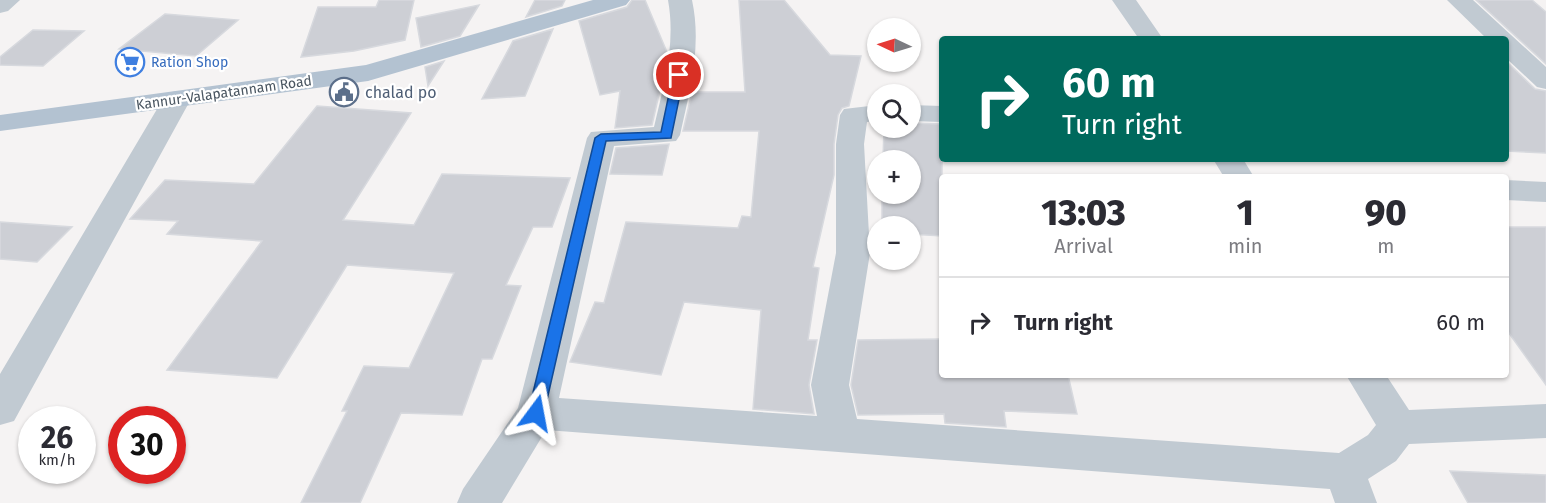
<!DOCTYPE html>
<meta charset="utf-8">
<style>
:root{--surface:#fff;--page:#f7f7f7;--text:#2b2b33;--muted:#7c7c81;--line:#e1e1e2}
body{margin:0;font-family:"Fira Sans",sans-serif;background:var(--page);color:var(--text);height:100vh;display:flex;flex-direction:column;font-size:22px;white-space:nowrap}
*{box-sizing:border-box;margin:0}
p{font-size:20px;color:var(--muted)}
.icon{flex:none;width:33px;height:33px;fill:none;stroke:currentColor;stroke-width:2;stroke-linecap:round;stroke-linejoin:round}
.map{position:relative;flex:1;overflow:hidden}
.sheet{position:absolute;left:939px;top:174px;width:570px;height:204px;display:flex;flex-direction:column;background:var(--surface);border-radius:6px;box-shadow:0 2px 4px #0004}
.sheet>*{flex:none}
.guide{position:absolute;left:939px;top:36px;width:570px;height:126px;border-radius:6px;box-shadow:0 2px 4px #0004;background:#00695c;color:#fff;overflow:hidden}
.needle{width:39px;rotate:274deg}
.buttons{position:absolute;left:867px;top:18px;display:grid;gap:12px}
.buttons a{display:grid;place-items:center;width:54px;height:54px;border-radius:50%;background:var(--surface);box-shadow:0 2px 4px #0004;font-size:30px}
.speed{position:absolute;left:18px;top:406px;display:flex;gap:12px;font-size:30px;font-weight:700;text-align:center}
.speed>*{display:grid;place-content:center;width:78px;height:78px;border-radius:50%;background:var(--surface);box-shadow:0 2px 4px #0004;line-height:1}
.speed small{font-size:15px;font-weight:400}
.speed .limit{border:9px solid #d22;background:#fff;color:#111}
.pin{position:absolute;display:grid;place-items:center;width:51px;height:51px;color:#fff;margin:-26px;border:3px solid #fff;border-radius:50%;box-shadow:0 2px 6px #0007}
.me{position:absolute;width:66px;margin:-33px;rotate:13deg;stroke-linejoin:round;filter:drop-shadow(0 0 4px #0008)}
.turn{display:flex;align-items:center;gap:21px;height:126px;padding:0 24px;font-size:27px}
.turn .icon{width:78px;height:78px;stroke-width:2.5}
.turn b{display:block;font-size:42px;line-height:51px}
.eta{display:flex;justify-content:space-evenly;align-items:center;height:102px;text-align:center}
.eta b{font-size:36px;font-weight:800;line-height:42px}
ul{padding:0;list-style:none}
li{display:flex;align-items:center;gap:18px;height:90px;padding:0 24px;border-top:2px solid var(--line)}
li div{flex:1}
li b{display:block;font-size:22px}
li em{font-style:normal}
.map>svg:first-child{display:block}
</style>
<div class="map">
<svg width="1546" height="503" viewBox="0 0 1546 503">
<rect width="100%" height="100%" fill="#f5f3f3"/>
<path fill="#cdcfd5" stroke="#d7d9de" stroke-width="1.5" d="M379 0H414L405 40 354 51 301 57 318 7H376Z
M535 0H565L562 6 526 17Z
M632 0H645L667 52 666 64 652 125 615 128 620 91 600 95 579 21 627 7Z
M739 0H784L830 55 861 56 849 106 842 108 838 115 834 144V175L813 267 819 268 808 340H817L809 385 814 414 753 409 761 310 684 302 661 375 570 362 595 302 604 303 626 222 738 228 742 216 751 217 759 131H683L692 92H745Z
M1476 0H1532L1546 12V64Z
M479 5 460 36 421 47 416 18Z
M165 14 238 20 196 56 119 49Z
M553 29 525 96 482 99 513 41Z
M33 30 84 31 43 66 0 65V57Z
M444 61 428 86 425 67Z
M1506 61 1535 89 1546 91V153L1506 151Z
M317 106 411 113 343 220 414 225 442 174 570 178 552 227H533L506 285 521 286 492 359H482L462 415 401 413 360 503H301L347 411H342L364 366 409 368 454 273 347 265 277 378 167 370 262 241 167 234 178 221 130 219 165 180 254 184Z
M910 123 942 124V236L910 234V226H882V194H910V160H883L884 128H910Z
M669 144 662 175 610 174 616 148Z
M0 222 72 227 37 262 0 259Z
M1506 227H1546V385L1506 329Z
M942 339V375H1068L1077 414 1004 411 1006 427 945 423 944 414 858 415 851 385 858 340Z
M1450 471 1546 475V503H1468Z"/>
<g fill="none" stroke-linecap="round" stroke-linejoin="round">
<path fill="#c1cad2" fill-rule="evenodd" d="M0 0H20L8 11 0 13Z
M668 0H692C702 46 690 90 680 135L676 141 614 146 559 398 817 416 811 385 836 253V144L840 115 844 109 878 105V121L867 122 864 144 870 253 849 385 857 419 1339 453 1368 435 1376 425 1346 375H1386L1409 410 1546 404V438L1409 444 1396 461 1368 479 1377 503H1335L1330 489 546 430 502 503H457L463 489 518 408 587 138 591 132 654 127C664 84 676 44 668 0Z
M1112 0H1136L1163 39H1139Z
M1447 0H1473L1546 67V89L1537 87 1506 58V39H1487Z
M177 91 187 93 191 99 14 421 0 425V374L163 99 167 93Z
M910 105 942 106V122L910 121Z
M1213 159H1243L1254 177H1224Z
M1506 180 1546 182V202L1506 200Z"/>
<path fill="#b3c2d1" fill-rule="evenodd" d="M593 0H630L626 5 368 81 0 131V115L366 65Z"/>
</g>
<path fill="#1a73e8" stroke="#114b97" stroke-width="1.5" d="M679 71 684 75 671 138 606 141 544 413 542 418 536 420 530 418 528 413 595 138 601 134 661 132 673 75Z"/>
<defs>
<g id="supermarket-ring" transform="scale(1.5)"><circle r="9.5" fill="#fff" stroke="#3f7fe0" stroke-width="1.5"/><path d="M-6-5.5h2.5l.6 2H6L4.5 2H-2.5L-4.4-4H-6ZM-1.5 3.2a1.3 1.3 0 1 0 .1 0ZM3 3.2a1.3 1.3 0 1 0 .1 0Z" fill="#3f7fe0"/></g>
<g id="civic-ring" transform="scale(1.5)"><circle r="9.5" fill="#fff" stroke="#5c6f8a" stroke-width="1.5"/><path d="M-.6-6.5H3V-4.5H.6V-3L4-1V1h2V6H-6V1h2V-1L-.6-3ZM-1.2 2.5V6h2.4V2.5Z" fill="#5c6f8a"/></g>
</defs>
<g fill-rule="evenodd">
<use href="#supermarket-ring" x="130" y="62"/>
<use href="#civic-ring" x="344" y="92"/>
</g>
<g text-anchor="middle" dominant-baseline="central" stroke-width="4.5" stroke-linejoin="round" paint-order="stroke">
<g font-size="14" fill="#366cbe" stroke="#fff" text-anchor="start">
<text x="151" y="62">Ration Shop</text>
</g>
<g font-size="14" fill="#4a5661" stroke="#fff">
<text transform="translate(224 93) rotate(-8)">Kannur-Valapatannam Road</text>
</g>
<g font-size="16" fill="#4e5e75" stroke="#fff" text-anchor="start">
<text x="365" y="92">chalad po</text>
</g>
</g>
</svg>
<div class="buttons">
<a><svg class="needle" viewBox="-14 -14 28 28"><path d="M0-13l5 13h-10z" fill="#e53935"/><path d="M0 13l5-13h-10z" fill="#7c7c81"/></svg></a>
<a><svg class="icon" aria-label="search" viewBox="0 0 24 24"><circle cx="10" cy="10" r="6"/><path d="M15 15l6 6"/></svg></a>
<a>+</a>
<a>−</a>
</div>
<div class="speed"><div>26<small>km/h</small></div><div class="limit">30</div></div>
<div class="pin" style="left:679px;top:75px;background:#d93025"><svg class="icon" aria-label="arrive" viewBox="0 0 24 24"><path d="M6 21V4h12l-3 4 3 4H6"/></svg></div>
<svg class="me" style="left:536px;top:413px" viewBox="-20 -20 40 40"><path d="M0-17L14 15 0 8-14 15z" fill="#1a73e8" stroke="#fff" stroke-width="4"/></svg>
<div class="guide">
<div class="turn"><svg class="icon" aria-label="right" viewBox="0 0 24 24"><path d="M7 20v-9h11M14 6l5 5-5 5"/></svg><div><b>60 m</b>Turn right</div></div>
</div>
<section class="sheet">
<div class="eta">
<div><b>13:03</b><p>Arrival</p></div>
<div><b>1</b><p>min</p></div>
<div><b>90</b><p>m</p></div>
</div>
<ul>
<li><svg class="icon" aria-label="right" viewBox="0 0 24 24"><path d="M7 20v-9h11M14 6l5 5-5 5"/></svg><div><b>Turn right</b></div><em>60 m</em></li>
</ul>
</section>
</div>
